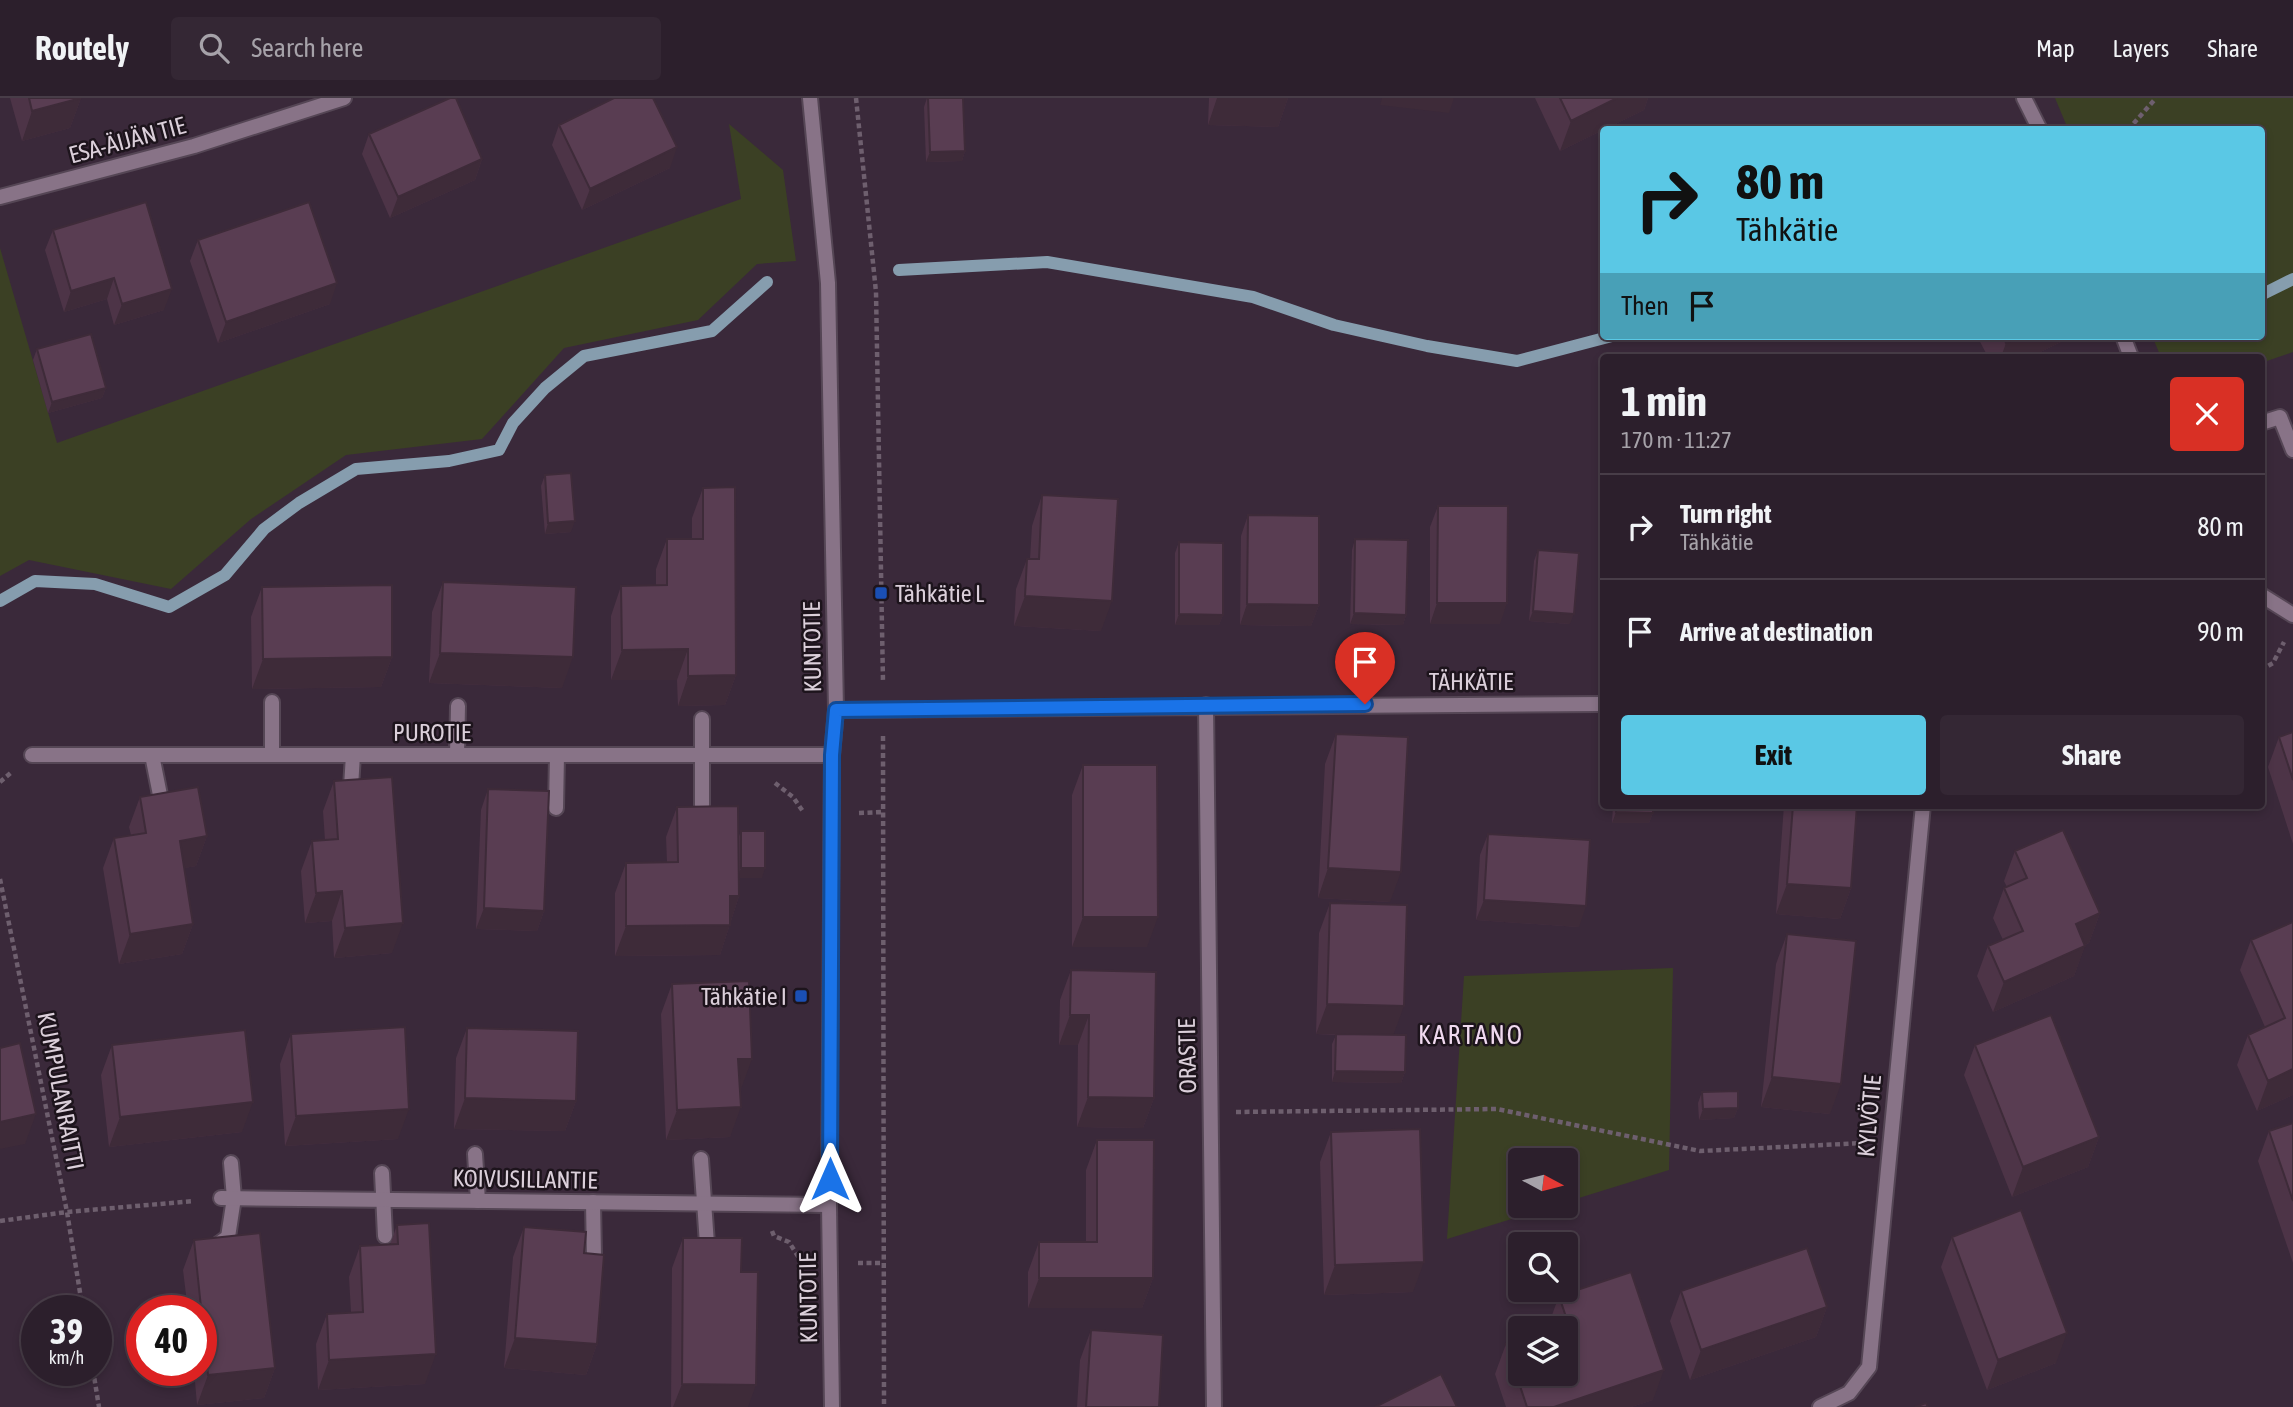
<!DOCTYPE html>
<meta charset="utf-8">
<style>
:root{--surface:#2c1f2c;--page:#342734;--text:#f1f3f6;--muted:#a6a2a9;--line:#483d48;--accent:#5ac8e5}
body{margin:0;font-family:"Asap Condensed",sans-serif;background:var(--page);color:var(--text);height:100vh;display:flex;flex-direction:column;font-size:26px;white-space:nowrap}
*{box-sizing:border-box;margin:0}
p{font-size:23px;color:var(--muted)}
.icon{flex:none;width:38px;height:38px;fill:none;stroke:currentColor;stroke-width:2;stroke-linecap:round;stroke-linejoin:round}
.map{position:relative;flex:1;overflow:hidden}
.drawer{position:absolute;left:1600px;top:256px;width:665px;height:455px;display:flex;flex-direction:column;background:var(--surface);border-radius:7px;box-shadow:0 4px 10px #0003,0 0 0 2px var(--line)}
.drawer>*{flex:none}
.top-card{position:absolute;left:1600px;top:28px;width:665px;height:214px;border-radius:7px;box-shadow:0 4px 10px #0003,0 0 0 2px var(--line);background:#5ac8e5;color:#111;overflow:hidden}
.needle{width:46px;rotate:97deg}
.controls{position:absolute;left:1508px;top:1050px;display:grid;gap:14px}
.controls a{display:grid;place-items:center;width:70px;height:70px;border-radius:7px;background:var(--surface);box-shadow:0 4px 10px #0003,0 0 0 2px var(--line);font-size:35px}
.speed{position:absolute;left:21px;top:1197px;display:flex;gap:14px;font-size:35px;font-weight:700;text-align:center}
.speed>*{display:grid;place-content:center;width:91px;height:91px;border-radius:50%;background:var(--surface);box-shadow:0 4px 10px #0003,0 0 0 2px var(--line);line-height:1}
.speed small{font-size:18px;font-weight:400}
.speed .limit{border:10px solid #d22;background:#fff;color:#111}
.pin{position:absolute;display:grid;place-items:center;width:60px;height:60px;color:#fff;margin:-72px -30px;border-radius:50% 50% 50% 0;rotate:-45deg;box-shadow:0 0 7px #0007}
.pin .icon{rotate:45deg}
.me{position:absolute;width:77px;margin:-38px;rotate:0deg;stroke-linejoin:round;filter:drop-shadow(0 0 5px #0008)}
.turn{display:flex;align-items:center;gap:24px;height:147px;padding:0 21px;font-size:32px}
.turn .icon{width:91px;height:91px;stroke-width:2.5}
.turn b{display:block;font-size:49px;line-height:60px}
.then{display:flex;align-items:center;height:66px;padding:0 21px;background:#0003;gap:14px;font-size:26px}
.round{display:grid;place-items:center;flex:none;width:74px;height:74px;border-radius:7px;background:var(--page)}
.head{display:flex;align-items:center;justify-content:space-between;height:119px;padding:0 21px}
h1{font-size:42px;font-weight:700;line-height:52px}
.action{display:flex;gap:14px;margin-top:auto;padding:14px 21px}
.action a{flex:1;height:80px;border-radius:7px;background:var(--accent);color:#111;font-size:28px;font-weight:700;line-height:80px;text-align:center}
.action a+a{background:var(--page);color:var(--text)}
ul{padding:0;list-style:none}
li{display:flex;align-items:center;gap:21px;height:105px;padding:0 21px;border-top:2px solid var(--line)}
li div{flex:1}
li b{display:block;font-size:26px}
li em{font-style:normal}
header{display:flex;align-items:center;gap:42px;box-sizing:border-box;height:98px;padding:0 35px;background:var(--surface);border-bottom:2px solid var(--line)}
header strong{font-size:33px}
nav{display:flex;gap:38px;margin-inline-start:auto;font-size:24px}
.search{width:490px;height:63px;background:var(--page);display:flex;align-items:center;gap:18px;box-sizing:border-box;padding:0 24px;border-radius:7px;color:var(--muted);font-size:26px}
.map>svg:first-child{display:block}
</style>
<header>
<strong>Routely</strong>
<div class="search"><svg class="icon" aria-label="search" viewBox="0 0 24 24"><circle cx="10" cy="10" r="6"/><path d="M15 15l6 6"/></svg>Search here</div>
<nav><a>Map</a><a>Layers</a><a>Share</a></nav>
</header>
<div class="map">
<svg width="2293" height="1309" viewBox="0 0 2293 1309">
<rect width="100%" height="100%" fill="#3a293a"/>
<path fill="#3b4024" d="M2055 0H2293V254L2261 265V259H2161L2152 238H2261V32L2068 31Z
M729 26 783 72 796 163 757 166 698 222 564 250 482 341 346 357 251 421 171 491 29 462 0 478V150L57 345 741 101Z
M1673 870 1669 1072 1566 1104V1062H1521V1108H1553L1447 1141 1464 878Z"/>
<g fill="none" stroke-linecap="round" stroke-linejoin="round">
<path stroke="#869dae" stroke-width="12" d="M899 172 1047 164 1253 199 1334 227 1427 248 1517 263 1612 238
M2261 197 2293 181
M0 503 35 483 95 486 169 509 225 477 264 431 299 405 356 371 449 363 499 352 513 325 545 290 584 258 712 233 767 184"/>
<g stroke="#554655" stroke-width="18">
<path id="service" d="M2261 325 2280 319 2293 352
M272 604V657
M702 621V707
M152 657 161 702
M457 657 458 608
M351 689 353 657
M556 710 557 657
M475 1056 478 1103
M701 1061 707 1146
M382 1075 385 1138
M593 1104 594 1159
M213 1150 228 1139 234 1100 231 1065"/>
</g>
<g stroke="#554655" stroke-width="18">
<path id="minor" d="M2024 0 2040 32
M0 99 194 48 344 0
M2123 238 2131 259
M2261 497 2293 517
M1206 607 1214 1309
M836 612 1603 606
M32 657H832
M221 1100 829 1107
M1820 1309 1849 1295 1869 1269 1923 707"/>
</g>
<g stroke="#554655" stroke-width="18">
<path id="tertiary" d="M810 0 828 185 836 612 832 657 829 1107 832 1309"/>
</g>
<path stroke="#6e5f6e" stroke-width="4.5" stroke-dasharray="5 3.5" stroke-linecap="butt" d="M856 0 876 194 883 584
M2128 32 2156 0
M2261 572 2273 565 2284 544
M883 638 884 1309
M0 684 13 673
M775 685 793 699 804 715
M859 715 882 714
M0 781 67 1114 83 1213
M1236 1014 1497 1011 1700 1053 1863 1045
M0 1123 67 1114 194 1103
M772 1133 774 1138 789 1144 801 1163
M858 1165H882
M93 1272 99 1309"/>
<use href="#service" stroke="#887387" stroke-width="14"/>
<use href="#minor" stroke="#887387" stroke-width="14"/>
<use href="#tertiary" stroke="#887387" stroke-width="14"/>
</g>
<path fill="#4d3447" d="M10 0H81L70 30 22 43Z
M927 0 965 53 962 63 926 64 924 9Z
M1209 0H1288L1278 29 1208 27Z
M1535 0H1648L1644 12 1560 53Z
M559 27 670 70 582 112 552 47Z
M369 36 482 61 475 82 390 120 362 56Z
M53 132 164 212 114 227 107 201 64 214 45 152Z
M198 142 330 206 218 245 190 163Z
M1977 238H2066L2065 242 2030 259H1988Z
M37 251 106 290 102 300 48 315 33 262Z
M545 377 571 434 545 436 541 388Z
M703 390 736 577 725 607 678 608 677 582H611V518L621 488 656 487V471L667 441H692V420Z
M1042 397 1101 533 1014 528 1016 491 1027 461H1030L1032 428Z
M1438 408 1500 526H1430V429Z
M1248 417 1319 507 1311 528 1240 527 1241 438Z
M1355 441 1406 517 1403 527 1350 526 1352 452Z
M1179 444 1223 517 1219 527H1175V455Z
M1538 452 1570 526 1529 523 1534 463Z
M443 484 562 590 429 585 432 514Z
M262 489 392 559 381 589 252 591 251 519Z
M2293 634V746L2268 669 2279 639Z
M1336 636 1390 804 1318 800 1325 666Z
M1083 667 1147 849H1072V697Z
M334 683 392 855 334 860 332 823 305 825 301 773 312 743 325 742 323 713Z
M488 691 544 813 537 833 476 831 481 712Z
M140 699 207 738 196 768 184 770 193 826 182 856 119 866 103 770 114 740 131 737 129 729Z
M1613 707H1653V715L1649 725H1612Z
M1784 707H1857L1851 790 1840 821 1776 816Z
M677 709 739 738 741 733 762 780H739V798L720 857 615 858V795L626 765 667 764 666 739Z
M1488 736 1579 829 1476 822 1480 757Z
M2015 753 2100 815 2089 845 2085 847 2074 878 1993 914 1977 878 1988 848 2003 842 1993 820 2004 790 2007 789 2004 783Z
M1330 805 1393 937 1405 974 1401 985 1332 984V946L1336 937 1316 936 1319 835Z
M2293 824V997L2257 1013 2237 967 2248 937 2265 929 2240 872 2251 842Z
M1787 836 1830 1016 1761 1009 1776 866Z
M1071 872 1154 1000 1143 1030 1077 1029 1078 947H1059L1060 902Z
M672 886 741 991H740L730 1039 666 1042 661 916Z
M467 930 576 1003 565 1033 454 1031 456 960Z
M291 936 398 1041 285 1048 280 966Z
M112 947 242 1034 109 1049 101 977Z
M1975 947 2099 1039 2088 1069 2012 1099 1964 977Z
M1702 994 1738 1010 1734 1020 1699 1022 1698 1005Z
M2293 1025V1165L2258 1063 2269 1033Z
M1331 1034 1413 1194 1324 1197 1320 1064Z
M1097 1042 1153 1180 1142 1210H1028V1174L1039 1144H1086V1072Z
M397 1127 425 1286 318 1292 316 1246 327 1216 351 1214 349 1179 360 1148 390 1147Z
M524 1129 584 1155 597 1246 586 1277 504 1270 513 1159Z
M1952 1139 2056 1265 1987 1292 1941 1169Z
M683 1140 741 1174 748 1309H671L672 1170Z
M194 1142 275 1270 264 1300 197 1307 194 1272H201V1213H188L183 1172Z
M1681 1193 1827 1209 1816 1239 1690 1282 1670 1223Z
M1559 1198 1653 1302 1631 1309H1506L1495 1276 1506 1246 1566 1230H1549L1548 1228Z
M1091 1232 1159 1309H1077L1080 1262Z"/>
<path fill="#3e2b39" d="M81 0 70 30 22 43 32 13Z
M1217 0H1288L1278 29 1208 27Z
M1382 0H1454L1449 15 1380 7Z
M1617 0H1648L1644 12 1560 53 1571 23Z
M677 49 670 70 582 112 590 91Z
M965 53 962 63 926 64 930 54Z
M482 61 475 82 390 120 398 99Z
M114 180 107 201 64 214 71 193Z
M337 185 330 206 218 245 226 224Z
M172 191 164 212 114 227 122 206Z
M2022 238H2066L2065 242 2030 259H2001L2006 245Z
M106 290 102 300 48 315 52 304Z
M575 423 571 434 545 436 548 425Z
M1025 498 1112 503 1101 533 1014 528Z
M1437 505H1507L1500 526H1430Z
M1247 506 1319 507 1311 528 1240 527Z
M1533 513 1574 516 1570 526 1529 523Z
M1354 515 1406 517 1403 527 1350 526Z
M1179 516 1223 517 1219 527H1175Z
M688 551 677 582H611L622 552Z
M440 555 573 559 562 590 429 585Z
M392 559 381 589 252 591 263 561Z
M736 577 725 607 678 608 688 578Z
M1616 714 1653 715 1649 725H1612Z
M207 738 196 768 169 773 180 743Z
M741 770H765L762 780H737Z
M1328 770 1401 774 1390 804 1318 800Z
M1787 786 1851 790 1840 821 1776 816Z
M342 793 332 823 305 825 316 795Z
M730 798H739L720 857 615 858 626 828Z
M1484 802 1586 808 1579 829 1476 822Z
M484 810 544 813 537 833 476 831Z
M2100 815 2089 845 2065 856 2076 826Z
M1083 819H1158L1147 849H1072Z
M403 825 392 855 334 860 345 830Z
M193 826 182 856 119 866 130 836Z
M2085 848 2074 878 1993 914 2004 884Z
M1327 906 1404 908 1393 938 1316 936Z
M1070 917H1089L1078 947H1059Z
M738 961H752L741 991H727Z
M2293 971V997L2257 1013 2268 983Z
M1335 973 1405 974 1401 985 1332 984Z
M1772 979 1841 986 1830 1016 1761 1009Z
M1088 999 1154 1000 1143 1030 1077 1029Z
M465 1000 576 1003 565 1033 454 1031Z
M253 1004 242 1034 109 1049 120 1019Z
M741 1009 730 1039 666 1042 677 1012Z
M1738 1010 1734 1020 1699 1022 1703 1011Z
M409 1011 398 1041 285 1048 296 1018Z
M36 1016 25 1046 0 1051V1024Z
M2099 1039 2088 1069 2012 1099 2023 1069Z
M1424 1164 1413 1194 1324 1197 1335 1167Z
M1039 1180H1153L1142 1210H1028Z
M1827 1209 1816 1239 1690 1282 1701 1252Z
M2067 1235 2056 1265 1987 1292 1998 1262Z
M515 1240 597 1246 586 1277 504 1270Z
M436 1256 425 1286 318 1292 329 1262Z
M275 1270 264 1300 197 1307 208 1277Z
M1664 1272 1653 1302 1631 1309H1554Z
M682 1286 756 1287 748 1309H673Z"/>
<path fill="#593d52" stroke="#3e2b39" stroke-width="2" d="M29 0H81L32 13Z
M450 0H456L482 61 398 99 369 36Z
M614 0H653L677 49 590 91 559 27Z
M928 0H963L965 53 930 54Z
M1560 0H1617L1571 23Z
M146 104 172 191 122 206 114 180 71 193 53 132Z
M309 104 337 185 226 224 198 142Z
M91 236 106 290 52 304 37 251Z
M2003 238H2022L2006 245Z
M571 375 575 423 548 425 545 377Z
M735 389 736 577 688 578V551L622 552 621 488 667 487V441H703V390Z
M1042 397 1118 401 1112 503 1025 498 1027 461H1039Z
M1438 408H1508L1507 505H1437Z
M1248 417 1319 418V507L1247 506Z
M1355 441 1408 442 1406 517 1354 515Z
M1179 444 1223 445V517L1179 516Z
M1538 452 1579 455 1574 516 1533 513Z
M443 484 576 489 573 559 440 555Z
M392 487V559L263 561 262 489Z
M2293 634V682L2279 639Z
M1336 636 1408 639 1401 774 1328 770Z
M1083 667H1157L1158 819H1083Z
M392 679 403 825 345 830 342 793 316 795 312 743 338 741 334 683Z
M198 689 207 738 180 743 193 826 130 836 114 740 146 735 140 699Z
M488 691 549 693 544 813 484 810Z
M1616 707H1653V715L1616 714Z
M1793 707H1857L1851 790 1787 786Z
M738 708 739 798H730V827L626 828V765L678 764 677 709Z
M2063 732 2100 815 2076 826 2085 848 2004 884 1988 848 2023 833 2004 790 2027 780 2015 753Z
M741 733H765V770H741Z
M1488 736 1590 742 1586 808 1484 802Z
M1330 805 1407 807 1404 908 1327 906Z
M2293 824V971L2268 983 2248 937 2285 920 2251 842Z
M1787 836 1856 843 1841 986 1772 979Z
M1071 872 1156 874 1154 1000 1088 999 1089 917H1070Z
M749 883 752 961H738L741 1009 677 1012 672 886Z
M2051 917 2099 1039 2023 1069 1975 947Z
M405 929 409 1011 296 1018 291 936Z
M467 930 578 933 576 1003 465 1000Z
M245 932 253 1004 120 1019 112 947Z
M1336 936 1406 937 1405 974 1335 973Z
M20 945 36 1016 0 1024V950Z
M1738 993V1010L1703 1011 1702 994Z
M2293 1025V1103L2269 1033Z
M1420 1031 1424 1164 1335 1167 1331 1034Z
M1097 1042H1154L1153 1180H1039V1144H1097Z
M2021 1112 2067 1235 1998 1262 1952 1139Z
M429 1125 436 1256 329 1262 327 1216 363 1214 360 1148 398 1146 397 1127Z
M524 1129 586 1134 584 1155 604 1157 597 1246 515 1240Z
M260 1135 275 1270 208 1277 194 1142Z
M683 1140H742L741 1174H758L756 1287 682 1286Z
M1807 1150 1827 1209 1701 1252 1681 1193Z
M1631 1174 1664 1272 1554 1309H1527L1506 1246 1521 1241V1276H1566V1230H1554L1568 1225 1559 1198Z
M1091 1232 1163 1237 1159 1309H1086Z
M1441 1276 1457 1309H1375Z
M1926 1305 1928 1309H1915Z"/>
<g fill="none" stroke-linecap="round" stroke-linejoin="round">
<g stroke="#114b97" stroke-width="18">
<path id="route" d="M830 1081 832 657 836 612 1365 606"/>
</g>
<use href="#route" stroke="#1a73e8" stroke-width="12"/>
</g>
<g fill="#1a4fb4" stroke="#1d141c" stroke-width="2.5">
<rect x="874" y="488" width="14" height="14" rx="3.5"/>
<rect x="794" y="891" width="14" height="14" rx="3.5"/>
</g>
<g text-anchor="middle" dominant-baseline="central" stroke-width="5" stroke-linejoin="round" paint-order="stroke">
<g font-size="24" fill="#dbcfda" stroke="#1d141c">
<text transform="translate(127 42) rotate(-15)">ESA-ÄIJÄN TIE</text>
<text transform="translate(812 549) rotate(-91)">KUNTOTIE</text>
<text x="1471" y="583">TÄHKÄTIE</text>
<text x="432" y="634">PUROTIE</text>
<text transform="translate(1187 958) rotate(-91)">ORASTIE</text>
<text transform="translate(61 993) rotate(79)">KUMPULANRAITTI</text>
<text transform="translate(1869 1018) rotate(-85)">KYLVÖTIE</text>
<text transform="translate(525 1081) rotate(1)">KOIVUSILLANTIE</text>
<text transform="translate(808 1200) rotate(-91)">KUNTOTIE</text>
</g>
<g font-size="24" fill="#dbcfda" stroke="#1d141c" text-anchor="start">
<text x="895" y="495">Tähkätie L</text>
<text x="787" y="898" text-anchor="end">Tähkätie I</text>
</g>
<g font-size="26" letter-spacing="2" fill="#f0d9ef" stroke="#1d141c">
<text x="1471" y="937">KARTANO</text>
</g>
</g>
</svg>
<div class="controls">
<a><svg class="needle" viewBox="-14 -14 28 28"><path d="M0-13l5 13h-10z" fill="#e53935"/><path d="M0 13l5-13h-10z" fill="#a6a2a9"/></svg></a>
<a><svg class="icon" aria-label="search" viewBox="0 0 24 24"><circle cx="10" cy="10" r="6"/><path d="M15 15l6 6"/></svg></a>
<a><svg class="icon" aria-label="layers" viewBox="0 0 24 24"><path d="M12 4l9 5-9 5-9-5zM3 14l9 5 9-5"/></svg></a>
</div>
<div class="speed"><div>39<small>km/h</small></div><div class="limit">40</div></div>
<div class="pin" style="left:1365px;top:606px;background:#d93025"><svg class="icon" aria-label="arrive" viewBox="0 0 24 24"><path d="M6 21V4h12l-3 4 3 4H6"/></svg></div>
<svg class="me" style="left:830px;top:1081px" viewBox="-20 -20 40 40"><path d="M0-17L14 15 0 8-14 15z" fill="#1a73e8" stroke="#fff" stroke-width="4"/></svg>
<div class="top-card">
<div class="turn"><svg class="icon" aria-label="right" viewBox="0 0 24 24"><path d="M7 20v-9h11M14 6l5 5-5 5"/></svg><div><b>80 m</b>Tähkätie</div></div>
<div class="then">Then<svg class="icon" aria-label="arrive" viewBox="0 0 24 24"><path d="M6 21V4h12l-3 4 3 4H6"/></svg></div>
</div>
<section class="drawer">
<div class="head"><div><h1>1 min</h1><p>170 m · 11:27</p></div><a class="round" style="background:#d93025;color:#fff"><svg class="icon" aria-label="close" viewBox="0 0 24 24"><path d="M6 6l12 12M18 6L6 18"/></svg></a></div>
<ul>
<li><svg class="icon" aria-label="right" viewBox="0 0 24 24"><path d="M7 20v-9h11M14 6l5 5-5 5"/></svg><div><b>Turn right</b><p>Tähkätie</p></div><em>80 m</em></li>
<li><svg class="icon" aria-label="arrive" viewBox="0 0 24 24"><path d="M6 21V4h12l-3 4 3 4H6"/></svg><div><b>Arrive at destination</b></div><em>90 m</em></li>
</ul>
<div class="action"><a>Exit</a><a>Share</a></div>
</section>
</div>
